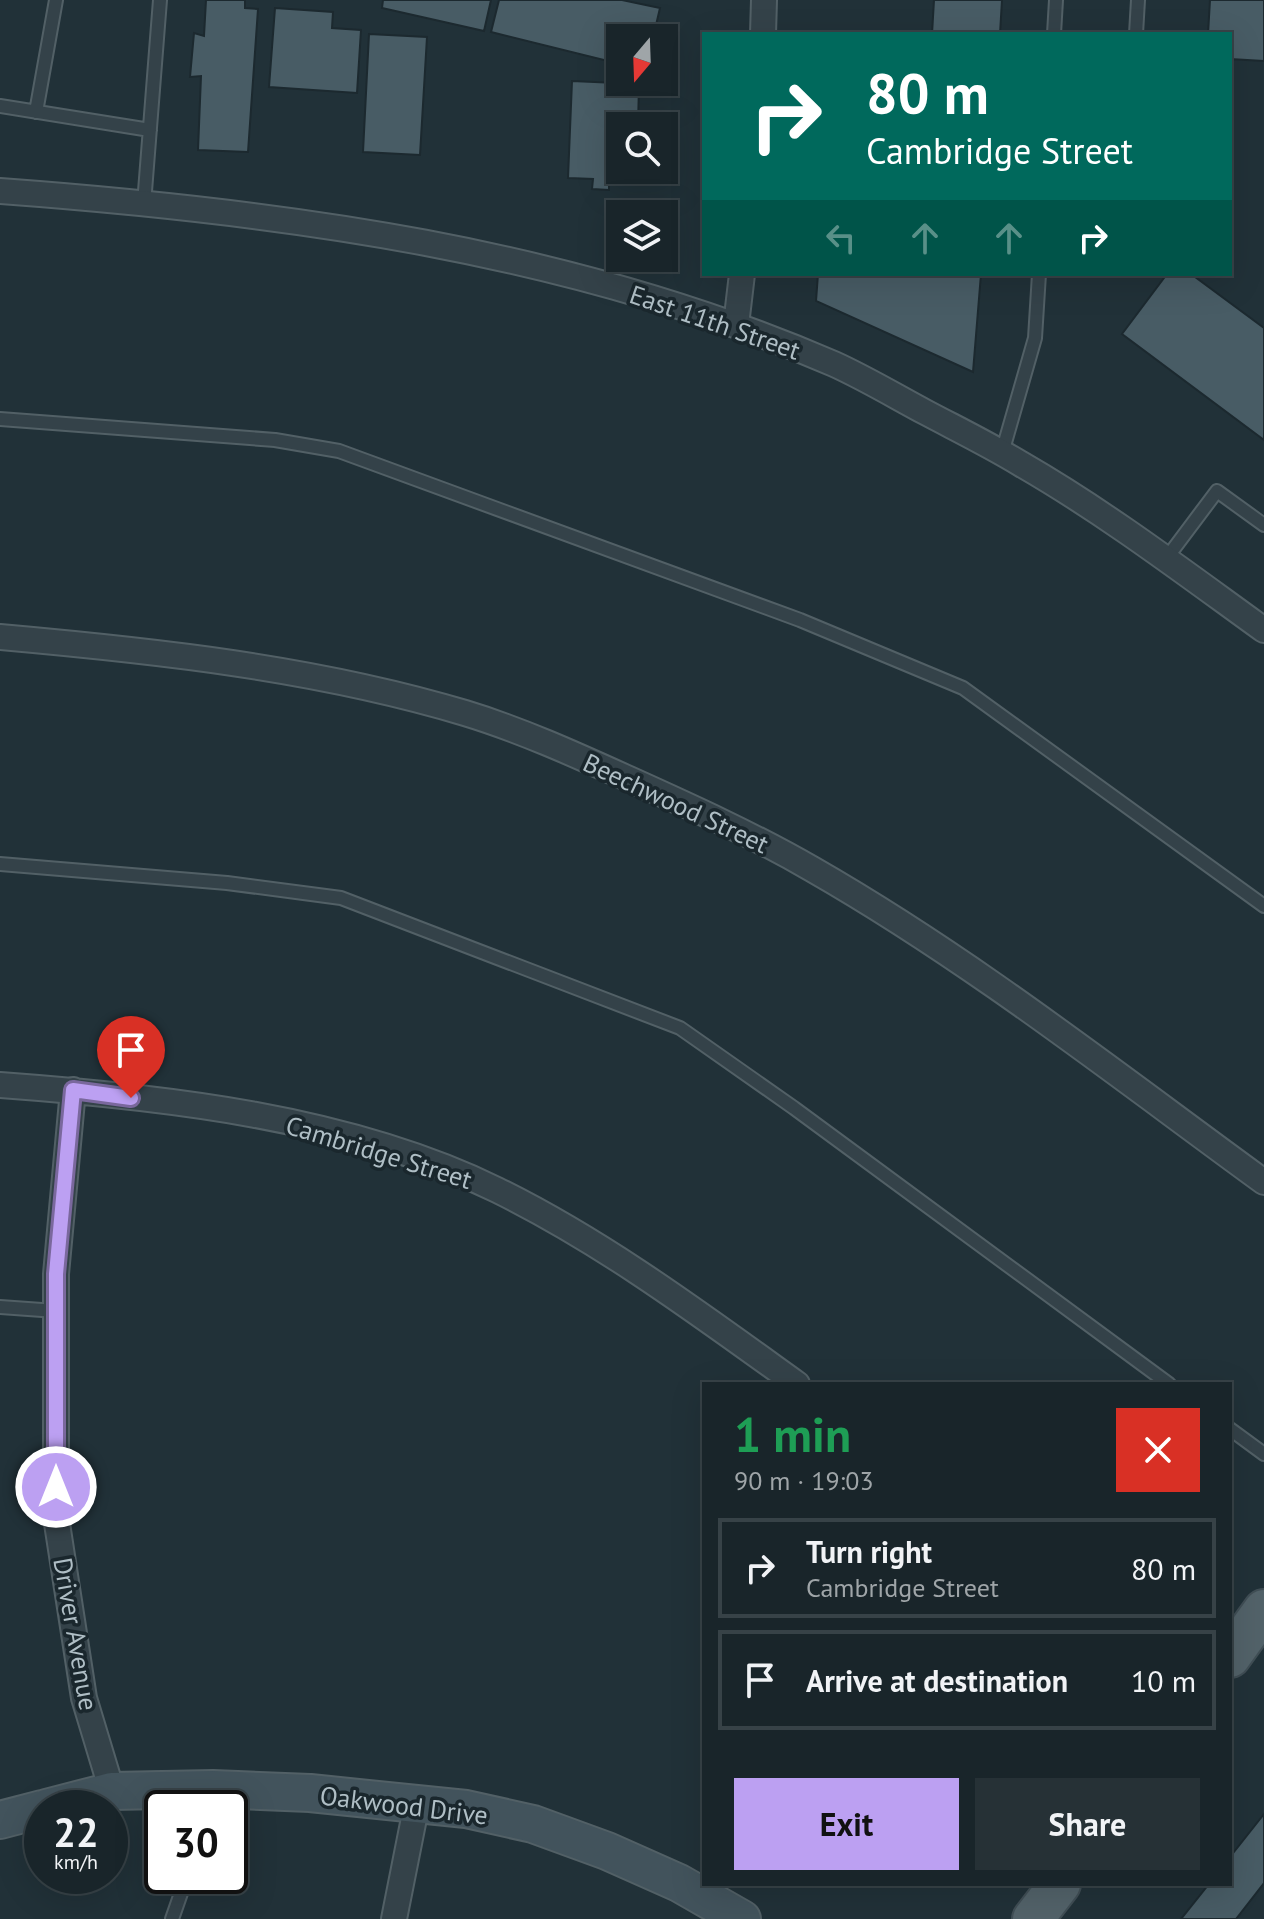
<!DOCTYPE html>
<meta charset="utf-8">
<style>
:root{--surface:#19252a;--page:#263136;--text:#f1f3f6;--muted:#9fa5a8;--line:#374247;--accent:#bca0f2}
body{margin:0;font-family:"PT Sans",sans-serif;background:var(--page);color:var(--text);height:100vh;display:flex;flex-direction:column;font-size:30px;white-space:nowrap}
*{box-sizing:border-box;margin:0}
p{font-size:26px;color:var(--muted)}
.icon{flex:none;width:44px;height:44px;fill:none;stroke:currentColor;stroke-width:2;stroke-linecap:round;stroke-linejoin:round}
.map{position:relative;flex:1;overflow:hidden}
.details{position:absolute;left:702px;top:1382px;width:530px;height:504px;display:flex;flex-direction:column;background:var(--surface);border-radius:0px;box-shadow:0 8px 32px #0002,0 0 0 2px var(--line)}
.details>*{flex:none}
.top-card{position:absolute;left:702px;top:32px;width:530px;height:244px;border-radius:0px;box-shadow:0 8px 32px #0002,0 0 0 2px var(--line);background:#00695c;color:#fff;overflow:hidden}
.needle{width:52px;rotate:199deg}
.buttons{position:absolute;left:606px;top:24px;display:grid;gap:16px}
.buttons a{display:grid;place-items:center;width:72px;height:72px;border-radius:0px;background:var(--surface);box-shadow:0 8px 32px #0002,0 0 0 2px var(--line);font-size:40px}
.speed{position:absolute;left:24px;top:1790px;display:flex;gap:16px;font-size:40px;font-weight:700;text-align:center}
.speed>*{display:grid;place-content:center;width:104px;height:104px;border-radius:50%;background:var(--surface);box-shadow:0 8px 32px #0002,0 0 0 2px var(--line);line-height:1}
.speed small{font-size:20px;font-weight:400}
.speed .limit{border:4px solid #111;border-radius:12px;background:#fff;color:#111}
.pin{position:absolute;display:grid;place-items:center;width:68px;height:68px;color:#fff;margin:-82px -34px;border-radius:50% 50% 50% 0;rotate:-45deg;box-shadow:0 0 8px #0007}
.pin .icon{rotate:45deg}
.me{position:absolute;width:88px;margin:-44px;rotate:0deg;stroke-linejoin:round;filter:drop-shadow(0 0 6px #0008)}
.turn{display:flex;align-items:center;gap:28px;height:168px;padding:0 32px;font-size:36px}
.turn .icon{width:104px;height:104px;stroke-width:2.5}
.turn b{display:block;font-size:56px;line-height:68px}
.lanes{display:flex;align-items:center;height:76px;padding:0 32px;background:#0003;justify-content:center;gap:40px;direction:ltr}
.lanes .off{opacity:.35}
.round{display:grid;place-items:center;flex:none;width:84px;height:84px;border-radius:0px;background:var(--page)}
.headline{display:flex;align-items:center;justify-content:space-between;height:136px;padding:0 32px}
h1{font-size:48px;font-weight:600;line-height:60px;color:#1e9e55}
.action{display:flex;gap:16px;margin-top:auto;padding:16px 32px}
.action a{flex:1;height:92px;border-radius:0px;background:var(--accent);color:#111;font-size:32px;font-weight:600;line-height:92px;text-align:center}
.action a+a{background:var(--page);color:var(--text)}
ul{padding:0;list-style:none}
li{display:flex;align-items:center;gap:24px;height:100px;margin:0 16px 12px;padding:0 16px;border:4px solid var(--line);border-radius:0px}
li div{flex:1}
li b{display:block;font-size:30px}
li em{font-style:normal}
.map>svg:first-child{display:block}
</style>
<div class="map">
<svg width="1264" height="1919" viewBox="0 0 1264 1919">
<rect width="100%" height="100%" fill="#213138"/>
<path fill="#485c65" stroke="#1c292f" stroke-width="2" d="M206 0H245V8L258 9 248 152 198 150 201 76 190 77 194 33 204 36Z
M383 0H491L484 31 382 8Z
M499 0H622L660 8 653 38H620V64L491 32Z
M934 0H1002L1000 34H932Z
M1210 0H1264V61L1230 59V34H1208Z
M275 8 333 12 332 28 361 30 357 93 269 87Z
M369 34 427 37 420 155 363 152Z
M572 81 639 84 638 126H620V170H636L635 179 609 178V190L592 189 593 179 568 178Z
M818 274H981L973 372 816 301Z
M1167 274H1191L1264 328V440L1122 334Z
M1264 1814V1883L1236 1919H1181L1209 1884H1230V1857Z"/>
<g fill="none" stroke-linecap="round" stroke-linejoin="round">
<g stroke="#526066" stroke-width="16">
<path id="lane" d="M1054 34 1056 0
M1136 34 1138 0
M0 106 150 130
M36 112 56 0
M144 204 160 0
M0 419 275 440 339 451 800 620 963 688 1264 906
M1002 453 1035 338 1039 274
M1166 559 1217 491 1264 525
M0 864 227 883 341 898 680 1028 794 1108 1169 1384
M0 1307 56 1311
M1230 1429 1264 1454
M172 1919 187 1876"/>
</g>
<g stroke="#526066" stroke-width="28">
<path id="street" d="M763 34 764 0
M0 191C284 212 570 250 834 364 865 378 895 396 925 412 957 429 990 445 1021 464 1106 513 1185 573 1264 630
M736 325 742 274
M0 637C156 651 315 668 465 713 521 730 576 755 629 779 691 807 753 835 812 869 971 960 1117 1075 1264 1182
M0 1085C163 1097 348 1117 497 1190 603 1242 701 1315 797 1384
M73 1090 56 1274V1517L84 1698 112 1791
M394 1919 417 1803"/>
</g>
<g stroke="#526066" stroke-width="40">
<path id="secondary" d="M46 1808 112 1791 213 1789 310 1793 466 1809 533 1824 607 1851 679 1883 742 1919
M0 1820 42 1809"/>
</g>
<g stroke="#404e55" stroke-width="44">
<path id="primary" d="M1230 1657 1264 1610
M1033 1919 1060 1884"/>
</g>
<use href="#lane" stroke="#344249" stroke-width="12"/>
<use href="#street" stroke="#344249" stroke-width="24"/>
<use href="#secondary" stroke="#42535c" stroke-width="36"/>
<use href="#primary" stroke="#526269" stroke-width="40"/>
</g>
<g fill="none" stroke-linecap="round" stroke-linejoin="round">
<g stroke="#7a689d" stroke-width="20">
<path id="route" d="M56 1487V1274L73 1090 131 1098"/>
</g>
<use href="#route" stroke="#bca0f2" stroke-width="14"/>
</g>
<g text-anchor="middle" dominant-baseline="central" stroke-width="7" stroke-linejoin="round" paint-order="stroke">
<g font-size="26" fill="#afbec5" stroke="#1a272d">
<text transform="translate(715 322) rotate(19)">East 11th Street</text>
<text transform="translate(676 803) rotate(25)">Beechwood Street</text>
<text transform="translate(379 1152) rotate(17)">Cambridge Street</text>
<text transform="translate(76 1634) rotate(80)">Driver Avenue</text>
<text transform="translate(404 1805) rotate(7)">Oakwood Drive</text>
</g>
</g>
</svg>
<div class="buttons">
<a><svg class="needle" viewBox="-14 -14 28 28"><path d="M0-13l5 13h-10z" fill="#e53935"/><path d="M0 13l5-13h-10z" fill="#9fa5a8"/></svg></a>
<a><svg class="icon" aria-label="search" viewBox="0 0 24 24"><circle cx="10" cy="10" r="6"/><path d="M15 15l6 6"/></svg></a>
<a><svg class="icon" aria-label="layers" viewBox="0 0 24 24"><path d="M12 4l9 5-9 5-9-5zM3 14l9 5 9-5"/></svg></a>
</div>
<div class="speed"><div>22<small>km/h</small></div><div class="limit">30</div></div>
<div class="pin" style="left:131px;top:1098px;background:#d93025"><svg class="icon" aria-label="arrive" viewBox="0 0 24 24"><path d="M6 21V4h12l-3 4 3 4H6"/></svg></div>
<svg class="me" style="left:56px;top:1487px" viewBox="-20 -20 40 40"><circle r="17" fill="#bca0f2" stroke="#fff" stroke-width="3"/><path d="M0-11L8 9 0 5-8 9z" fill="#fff"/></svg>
<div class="top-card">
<div class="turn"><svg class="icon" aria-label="right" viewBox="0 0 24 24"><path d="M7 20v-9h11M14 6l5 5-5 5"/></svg><div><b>80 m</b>Cambridge Street</div></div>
<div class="lanes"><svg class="icon off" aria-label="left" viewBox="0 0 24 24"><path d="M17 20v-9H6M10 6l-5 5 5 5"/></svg><svg class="icon off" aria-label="ahead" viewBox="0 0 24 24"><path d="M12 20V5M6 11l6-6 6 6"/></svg><svg class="icon off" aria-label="ahead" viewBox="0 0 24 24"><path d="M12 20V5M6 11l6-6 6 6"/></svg><svg class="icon" aria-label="right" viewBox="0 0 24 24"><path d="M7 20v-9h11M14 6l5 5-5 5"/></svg></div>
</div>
<section class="details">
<div class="headline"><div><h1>1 min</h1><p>90 m · 19:03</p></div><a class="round" style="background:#d93025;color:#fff"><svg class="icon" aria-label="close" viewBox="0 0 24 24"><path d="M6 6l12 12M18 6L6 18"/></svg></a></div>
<ul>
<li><svg class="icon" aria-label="right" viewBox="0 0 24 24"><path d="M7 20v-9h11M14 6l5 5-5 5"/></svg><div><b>Turn right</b><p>Cambridge Street</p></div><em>80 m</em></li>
<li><svg class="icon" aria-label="arrive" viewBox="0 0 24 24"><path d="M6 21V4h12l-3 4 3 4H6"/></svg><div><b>Arrive at destination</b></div><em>10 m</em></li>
</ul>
<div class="action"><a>Exit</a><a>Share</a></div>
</section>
</div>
